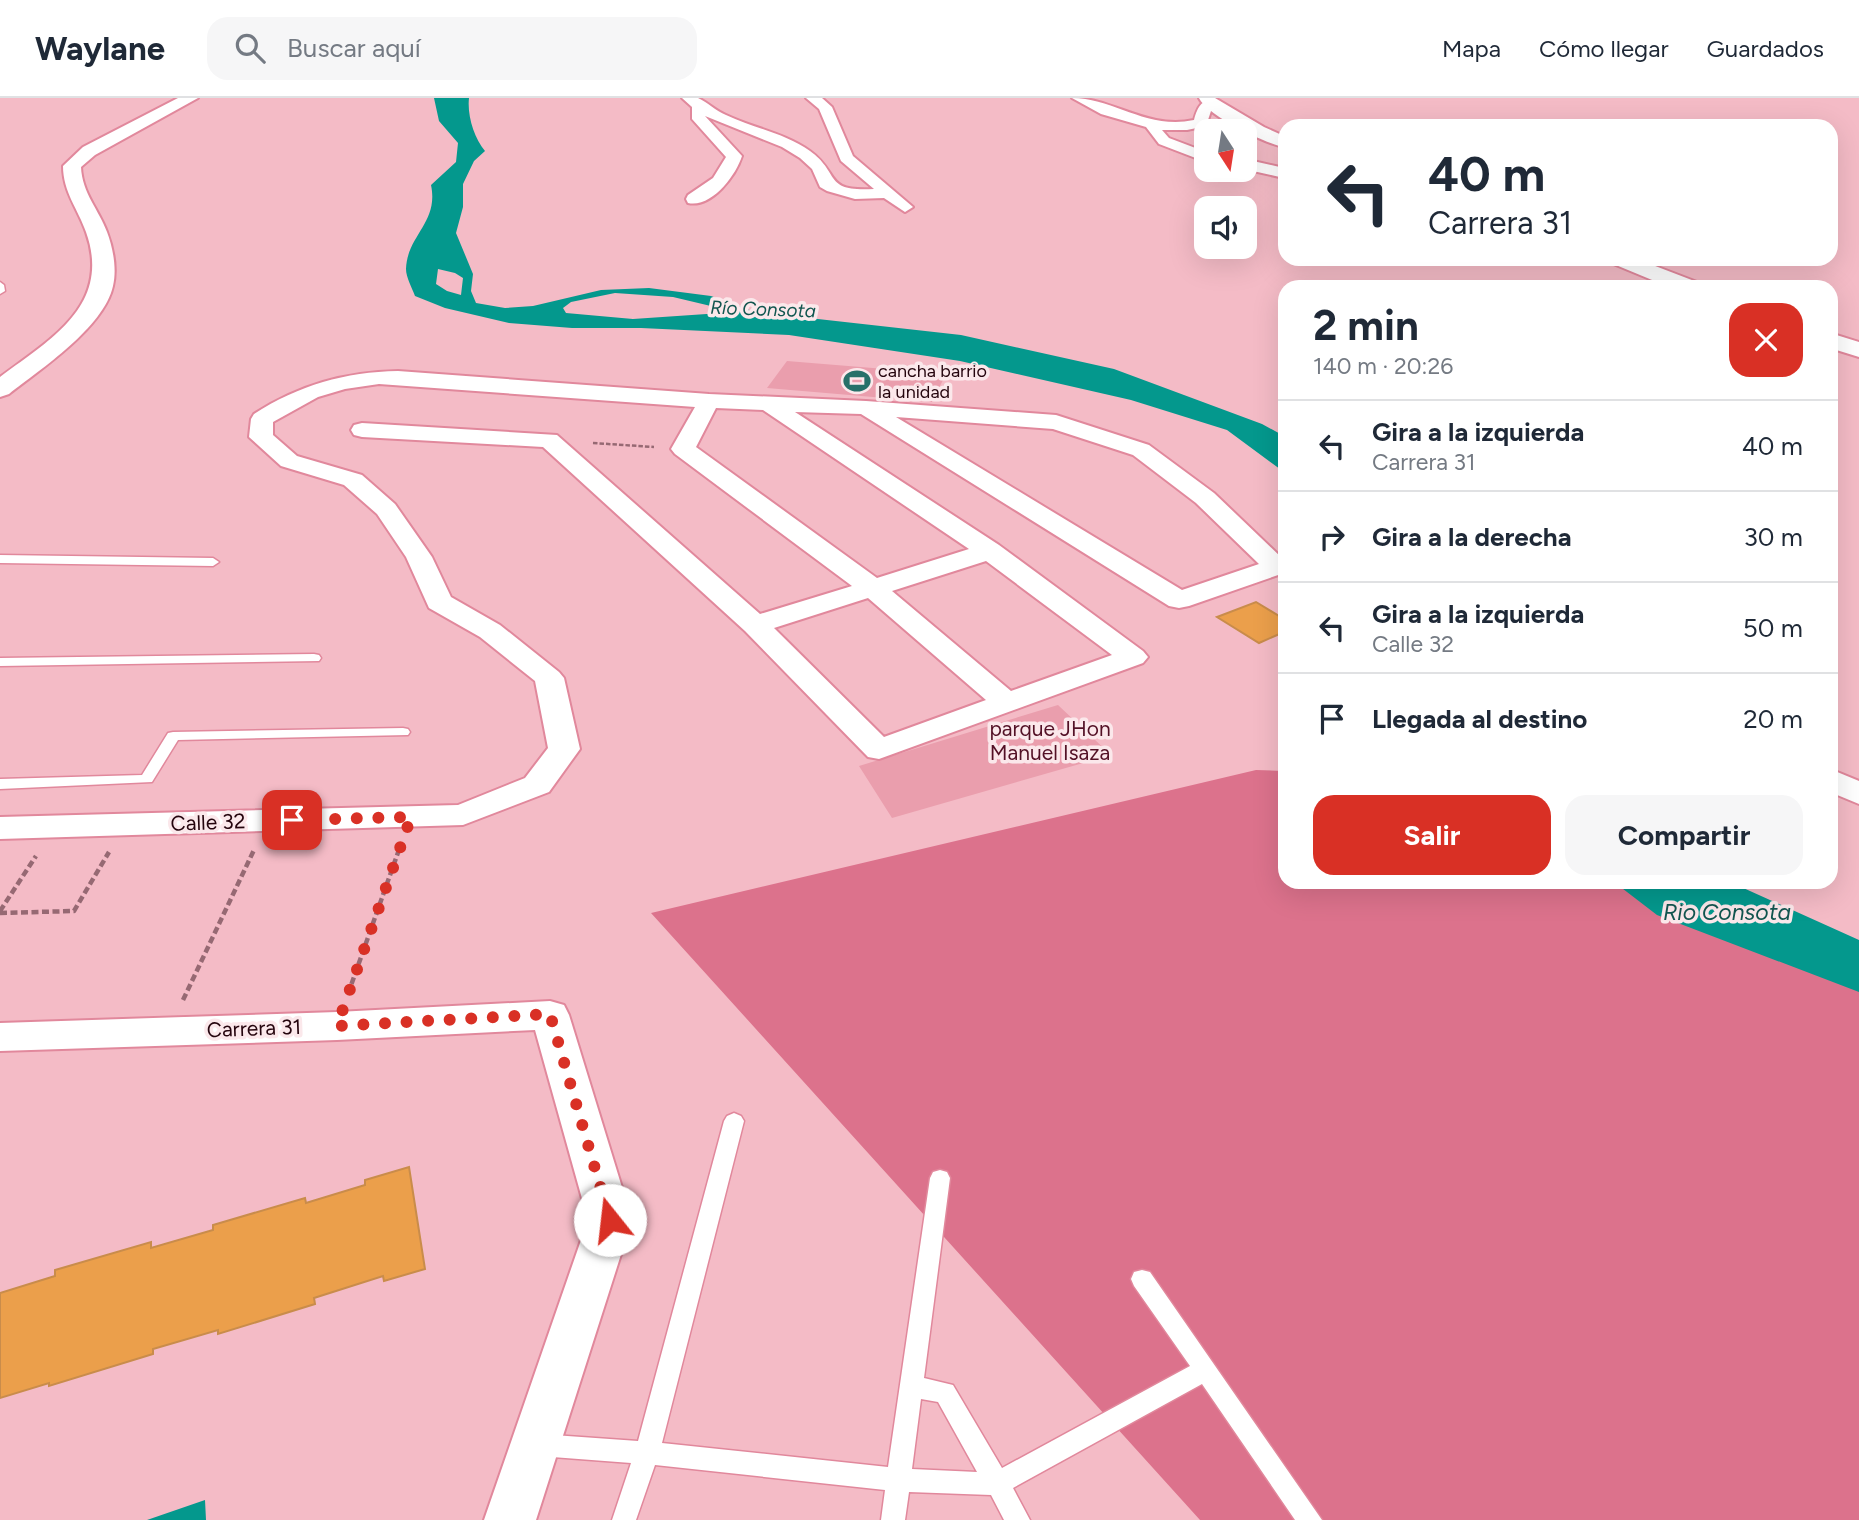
<!DOCTYPE html>
<html lang="es">
<meta charset="utf-8">
<style>
:root{--surface:#fff;--page:#f6f6f7;--text:#1f2937;--muted:#747a83;--line:#e0e1e3;--accent:#d93025}
body{margin:0;font-family:Figtree,sans-serif;background:var(--page);color:var(--text);height:100vh;display:flex;flex-direction:column;font-size:26px;white-space:nowrap}
*{box-sizing:border-box;margin:0}
p{font-size:23px;color:var(--muted)}
.icon{flex:none;width:38px;height:38px;fill:none;stroke:currentColor;stroke-width:2;stroke-linecap:round;stroke-linejoin:round}
.map{position:relative;flex:1;overflow:hidden}
.side{position:absolute;left:1278px;top:182px;width:560px;height:609px;display:flex;flex-direction:column;background:var(--surface);border-radius:21px;box-shadow:0 7px 28px #0002}
.side>*{flex:none}
.hud{position:absolute;left:1278px;top:21px;width:560px;height:147px;border-radius:21px;box-shadow:0 7px 28px #0002;background:#fff;color:var(--text);overflow:hidden}
.needle{width:46px;rotate:168deg}
.fabs{position:absolute;left:1194px;top:21px;display:grid;gap:14px}
.fabs a{display:grid;place-items:center;width:63px;height:63px;border-radius:14px;background:var(--surface);box-shadow:0 7px 28px #0002;font-size:35px}
.pin{position:absolute;display:grid;place-items:center;width:60px;height:60px;color:#fff;margin:-30px;border-radius:14px;box-shadow:0 4px 10px #0006}
.me{position:absolute;width:77px;margin:-38px;rotate:344deg;stroke-linejoin:round;filter:drop-shadow(0 0 5px #0008)}
.turn{display:flex;align-items:center;gap:24px;height:147px;padding:0 35px;font-size:32px}
.turn .icon{width:91px;height:91px;stroke-width:2.5}
.turn b{display:block;font-size:49px;line-height:60px}
.round{display:grid;place-items:center;flex:none;width:74px;height:74px;border-radius:21px;background:var(--page)}
.head{display:flex;align-items:center;justify-content:space-between;height:119px;padding:0 35px}
h1{font-size:42px;font-weight:700;line-height:52px}
.button{display:flex;gap:14px;margin-top:auto;padding:14px 35px}
.button a{flex:1;height:80px;border-radius:21px;background:var(--accent);color:#fff;font-size:28px;font-weight:700;line-height:80px;text-align:center}
.button a+a{background:var(--page);color:var(--text)}
ul{padding:0;list-style:none}
li{display:flex;align-items:center;gap:21px;height:91px;padding:0 35px;border-top:2px solid var(--line)}
li div{flex:1}
li b{display:block;font-size:26px}
li em{font-style:normal}
header{display:flex;align-items:center;gap:42px;box-sizing:border-box;height:98px;padding:0 35px;background:var(--surface);border-bottom:2px solid var(--line)}
header strong{font-size:33px}
nav{display:flex;gap:38px;margin-inline-start:auto;font-size:24px}
.search{width:490px;height:63px;background:var(--page);display:flex;align-items:center;gap:18px;box-sizing:border-box;padding:0 24px;border-radius:21px;color:var(--muted);font-size:26px}
.map>svg:first-child{display:block}
</style>
<header>
<strong>Waylane</strong>
<div class="search"><svg class="icon" aria-label="search" viewBox="0 0 24 24"><circle cx="10" cy="10" r="6"/><path d="M15 15l6 6"/></svg>Buscar aquí</div>
<nav><a>Mapa</a><a>Cómo llegar</a><a>Guardados</a></nav>
</header>
<div class="map">
<svg width="1859" height="1422" viewBox="0 0 1859 1422">
<rect width="100%" height="100%" fill="#f4bbc6"/>
<path fill="#ea9ead" d="M787 263 946 276 932 304 767 290Z
M1058 607 1111 657 892 720 859 668Z"/>
<path fill="#dc728c" d="M1256 672 1284 673V784H1648L1859 886V1422H1200L651 815Z"/>
<path fill="#04988d" fill-rule="evenodd" d="M434 0H469C467 17 474 40 485 53L474 63 463 86V109L456 135 473 176 471 193 476 205 505 210 533 208 601 192 649 190 711 198 755 214 961 237 1114 271 1262 326 1284 338V374L1227 332 1131 302 960 263 789 237 641 230H572L509 225 445 210 415 198C412 190 406 179 406 171 407 137 439 125 431 87L456 64 458 45 439 23ZM438 171 455 175 463 180 461 197 447 193 436 186ZM615 195 673 199 736 214 633 221 566 215 563 210 571 204Z
M1614 784H1730L1859 842V894L1657 817Z
M205 1402 206 1422H147Z"/>
<path fill="#eb9f4b" stroke="#c98c4b" stroke-width="2" d="M1256 504 1284 521V534L1259 545 1217 519Z
M409 1069 425 1171 384 1183 383 1178 314 1200 315 1206 218 1236V1232L153 1251V1256L49 1288V1285L0 1300V1195L55 1178V1172L151 1144V1150L213 1132V1127L305 1100 306 1105 365 1087V1082Z"/>
<g fill="none" stroke-linecap="round" stroke-linejoin="round">
<g stroke="#e1889c" stroke-width="3">
<path id="service" d="M0 184 4 187 5 193 0 196Z
M0 457 213 460 219 464 213 468 0 465Z
M314 556 319 557 321 560 319 563 0 568V560Z
M403 630 408 631 410 634 408 637 178 642 152 684 0 691V681L142 677 168 635 173 634Z
M734 1015 741 1018 744 1023 662 1345 888 1369 930 1080 933 1074 940 1072 947 1074 950 1080 924 1280 953 1287 1002 1370 1190 1268 1134 1188 1131 1181 1134 1174 1142 1172 1150 1174 1322 1422H1295L1202 1286 1013 1390 1030 1422H1004L991 1397 909 1394 905 1422H881L885 1392 655 1367 636 1422H612L631 1365 539 1358 531 1355 527 1347 531 1339 539 1336 638 1343 724 1023 727 1018ZM921 1301 938 1304 977 1374 912 1371Z"/>
</g>
<g stroke="#e1889c" stroke-width="4">
<path id="minor" d="M682 0C687 0 694 0 698 0 707 4 716 13 726 17 753 30 785 35 810 53 841 75 822 94 874 91L841 63 819 11 806 0H822L832 9 853 58 913 109 905 114 884 100 855 101 827 93 820 89 812 71 800 60 782 49 705 18 742 58C736 77 712 110 688 105L686 101 688 97 713 80 726 59 692 21V9Z
M1072 0C1114 0 1146 32 1194 22 1197 11 1201 0 1215 3L1217 6 1211 13 1206 28 1187 32H1162L1169 40 1206 54V64L1159 46 1146 29 1101 16Z
M1244 61 1284 70V80L1244 71Z
M398 273 709 296 866 303 1056 317 1149 347 1214 395 1284 462V475L1189 508 1179 510 1169 508 861 316 795 314 999 447 1143 553 1148 559 1143 565 879 661 868 659 745 533 543 349 362 339 354 337 351 332 354 327 362 325 557 337 760 516 852 488 675 356 671 351 695 309 379 286 345 291 318 299 273 324V337L297 358 362 377 395 406 432 459 451 499 500 527 559 574 564 580 580 651 549 694 463 727 0 741V719L458 707 525 680 548 650 535 583 480 539 429 510 406 459 377 416 344 387 281 368 249 339 251 321 254 316C299 287 345 274 398 273ZM716 310 763 312 969 451 877 480 696 349ZM896 319 1053 331 1133 357 1196 405 1259 466 1182 492ZM986 463 1112 557 1011 593 892 493ZM868 500 986 602 884 639 774 530Z
M1830 671 1859 683V706L1830 694Z
M550 903 564 907 569 917 632 1122 536 1422H484L588 1122 535 932 337 942 0 953V925L337 914Z"/>
</g>
<g stroke="#e1889c" stroke-width="4">
<path id="secondary" d="M1199 0H1215L1264 29 1284 38V49C1264 45 1208 18 1199 0Z
M1607 161H1637L1697 184 1700 189H1669L1611 165Z
M1830 235 1859 244V259L1830 250Z"/>
</g>
<g stroke="#e1889c" stroke-width="4">
<path id="primary" d="M178 0H198L95 57 81 69C82 95 99 112 107 134 113 150 117 171 113 188 104 229 41 271 9 296L0 299V279C51 241 112 207 86 134 78 111 63 94 63 68L83 49Z"/>
</g>
<path stroke="#966973" stroke-width="2.5" stroke-dasharray="4.5 2" stroke-linecap="butt" d="M593 345 654 349"/>
<path stroke="#966973" stroke-width="4.5" stroke-dasharray="7 3.5" stroke-linecap="butt" d="M0 813 36 758
M0 815 74 813 109 754
M348 896 401 746
M183 902 254 752"/>
<use href="#service" fill="#fff" fill-rule="evenodd"/>
<use href="#minor" fill="#fff" fill-rule="evenodd"/>
<use href="#secondary" fill="#fff" fill-rule="evenodd"/>
<use href="#primary" fill="#fff" fill-rule="evenodd"/>
</g>
<g fill="none" stroke-linecap="round" stroke-linejoin="round">
<path stroke="#d93025" stroke-width="12" stroke-dasharray="0 21.6" d="M292 722 411 719 337 928 550 916 610 1122"/>
</g>
<defs>
<g id="stadium-bare" transform="scale(2.1)"><path d="M0-5a6.5 5 0 1 0 0 10a6.5 5 0 1 0 0-10ZM-3.5-1.8h7v3.6h-7Z" fill="#277069" stroke="#fbe8eb" stroke-width="2.5" paint-order="stroke"/></g>
</defs>
<g fill-rule="evenodd">
<use href="#stadium-bare" x="857" y="283"/>
</g>
<g text-anchor="middle" dominant-baseline="central" stroke-width="7" stroke-linejoin="round" paint-order="stroke">
<g font-size="18" fill="#25050e" stroke="#fbe8eb" text-anchor="start">
<text x="878" y="273">cancha barrio<tspan x="878" dy="21">la unidad</tspan></text>
</g>
<g font-size="19" font-style="italic" fill="#125650" stroke="#fbe8eb">
<text transform="translate(763 211) rotate(2)">Río Consota</text>
</g>
<g font-size="21" fill="#531126" stroke="#fbe8eb">
<text x="1050" y="630">parque JHon<tspan x="1050" dy="24">Manuel Isaza</tspan></text>
</g>
<g font-size="21" fill="#25050e" stroke="#fbe8eb">
<text transform="translate(208 724) rotate(-2)">Calle 32</text>
<text transform="translate(254 930) rotate(-2)">Carrera 31</text>
</g>
<g font-size="23" font-style="italic" fill="#125650" stroke="#fbe8eb">
<text x="1727" y="814">Rio Consota</text>
</g>
</g>
</svg>
<div class="fabs">
<a><svg class="needle" viewBox="-14 -14 28 28"><path d="M0-13l5 13h-10z" fill="#e53935"/><path d="M0 13l5-13h-10z" fill="#747a83"/></svg></a>
<a><svg class="icon" aria-label="sound" viewBox="0 0 24 24"><path d="M4 9h4l5-4v14l-5-4H4zM17 9q2 3 0 6"/></svg></a>
</div>
<div class="pin" style="left:292px;top:722px;background:#d93025"><svg class="icon" aria-label="arrive" viewBox="0 0 24 24"><path d="M6 21V4h12l-3 4 3 4H6"/></svg></div>
<svg class="me" style="left:610px;top:1122px" viewBox="-20 -20 40 40"><circle r="19" fill="#fff"/><path d="M0-13L10 11 0 6-10 11z" fill="#d93025"/></svg>
<div class="hud">
<div class="turn"><svg class="icon" aria-label="left" viewBox="0 0 24 24"><path d="M17 20v-9H6M10 6l-5 5 5 5"/></svg><div><b>40 m</b>Carrera 31</div></div>
</div>
<section class="side">
<div class="head"><div><h1>2 min</h1><p>140 m · 20:26</p></div><a class="round" style="background:#d93025;color:#fff"><svg class="icon" aria-label="close" viewBox="0 0 24 24"><path d="M6 6l12 12M18 6L6 18"/></svg></a></div>
<ul>
<li><svg class="icon" aria-label="left" viewBox="0 0 24 24"><path d="M17 20v-9H6M10 6l-5 5 5 5"/></svg><div><b>Gira a la izquierda</b><p>Carrera 31</p></div><em>40 m</em></li>
<li><svg class="icon" aria-label="right" viewBox="0 0 24 24"><path d="M7 20v-9h11M14 6l5 5-5 5"/></svg><div><b>Gira a la derecha</b></div><em>30 m</em></li>
<li><svg class="icon" aria-label="left" viewBox="0 0 24 24"><path d="M17 20v-9H6M10 6l-5 5 5 5"/></svg><div><b>Gira a la izquierda</b><p>Calle 32</p></div><em>50 m</em></li>
<li><svg class="icon" aria-label="arrive" viewBox="0 0 24 24"><path d="M6 21V4h12l-3 4 3 4H6"/></svg><div><b>Llegada al destino</b></div><em>20 m</em></li>
</ul>
<div class="button"><a>Salir</a><a>Compartir</a></div>
</section>
</div>
